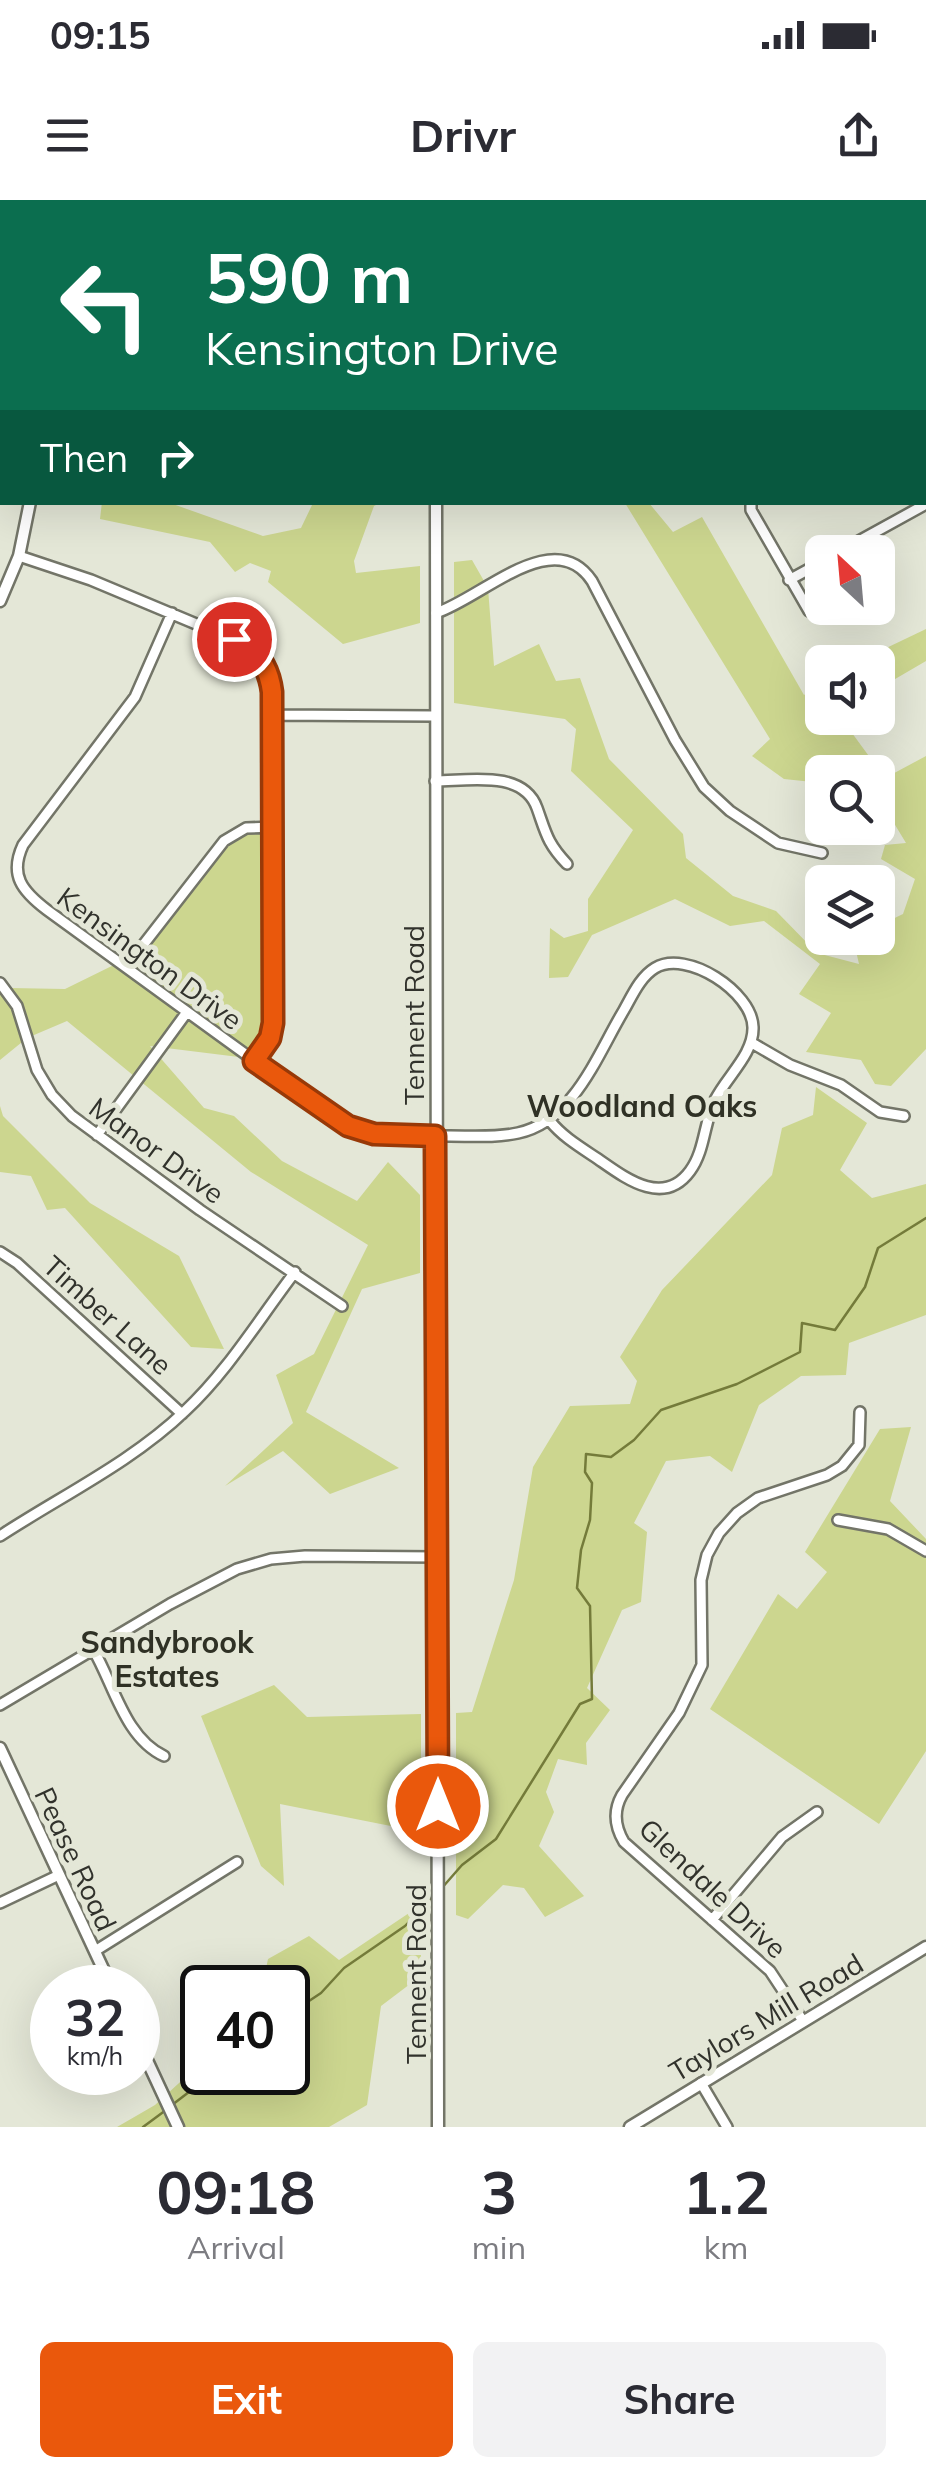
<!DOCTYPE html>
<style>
:root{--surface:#fff;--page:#f2f2f3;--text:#2b2b33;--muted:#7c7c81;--accent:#ea580c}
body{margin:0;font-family:Mulish,sans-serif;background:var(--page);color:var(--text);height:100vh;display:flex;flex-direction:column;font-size:38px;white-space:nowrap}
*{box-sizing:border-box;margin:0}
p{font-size:32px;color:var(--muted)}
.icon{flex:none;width:55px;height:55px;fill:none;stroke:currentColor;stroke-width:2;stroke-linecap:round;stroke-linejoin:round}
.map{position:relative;height:1927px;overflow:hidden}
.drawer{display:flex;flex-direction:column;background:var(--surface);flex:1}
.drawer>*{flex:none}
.hud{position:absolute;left:0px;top:0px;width:928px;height:305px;box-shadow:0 10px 40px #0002;background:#0b6e4f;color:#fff;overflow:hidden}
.needle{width:65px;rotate:334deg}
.fabs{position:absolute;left:805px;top:335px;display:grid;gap:20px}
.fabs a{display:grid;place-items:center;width:90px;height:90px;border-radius:15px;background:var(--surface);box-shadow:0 10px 40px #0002;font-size:50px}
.speed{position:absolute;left:30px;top:1765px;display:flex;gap:20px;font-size:50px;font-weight:700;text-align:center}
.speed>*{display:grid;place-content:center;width:130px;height:130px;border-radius:50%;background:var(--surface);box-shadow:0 10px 40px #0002;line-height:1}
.speed small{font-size:25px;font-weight:400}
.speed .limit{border:5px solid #111;border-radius:15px;background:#fff;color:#111}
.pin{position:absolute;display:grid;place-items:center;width:85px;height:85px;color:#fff;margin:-42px;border:5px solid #fff;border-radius:50%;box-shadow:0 2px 10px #0007}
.me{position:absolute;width:110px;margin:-55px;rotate:0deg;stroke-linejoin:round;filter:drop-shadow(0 0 8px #0008)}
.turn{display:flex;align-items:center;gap:35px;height:210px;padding:0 40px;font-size:45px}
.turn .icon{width:130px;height:130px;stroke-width:2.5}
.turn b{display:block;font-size:70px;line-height:85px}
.then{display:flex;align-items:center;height:95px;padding:0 40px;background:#0003;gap:20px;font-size:38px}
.eta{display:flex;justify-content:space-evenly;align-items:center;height:170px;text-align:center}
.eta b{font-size:60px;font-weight:700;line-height:70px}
.action{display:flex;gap:20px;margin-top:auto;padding:20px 40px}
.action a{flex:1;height:115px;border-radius:15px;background:var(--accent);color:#fff;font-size:40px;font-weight:700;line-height:115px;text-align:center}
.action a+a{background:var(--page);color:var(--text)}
.status{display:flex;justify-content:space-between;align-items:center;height:70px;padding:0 50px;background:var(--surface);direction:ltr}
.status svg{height:28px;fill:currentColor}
header{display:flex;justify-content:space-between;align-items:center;height:130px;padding:0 40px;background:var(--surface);font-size:45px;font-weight:700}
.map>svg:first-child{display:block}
</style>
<div class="status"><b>09:15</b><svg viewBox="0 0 49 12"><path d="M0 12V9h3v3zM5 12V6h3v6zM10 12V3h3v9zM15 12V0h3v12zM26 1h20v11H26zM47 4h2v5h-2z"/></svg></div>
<header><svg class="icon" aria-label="menu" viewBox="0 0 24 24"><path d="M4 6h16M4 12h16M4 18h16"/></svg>Drivr<svg class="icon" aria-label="share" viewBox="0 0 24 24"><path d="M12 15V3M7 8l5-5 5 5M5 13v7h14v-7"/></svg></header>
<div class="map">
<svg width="926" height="1927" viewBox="0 0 926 1927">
<rect width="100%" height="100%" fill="#e4e7d7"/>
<path fill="#ccd68f" d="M102 302 170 303 263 336 301 328 313 303H380L374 306 354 361 356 373 420 366V423L343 444 268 382 271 371 250 363 235 372 210 342 100 319Z
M625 303H649L673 332 702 317 804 495 822 482V518H841L885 578 926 556V849L891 886 875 884 861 860 806 852 831 813 799 794 820 764 764 721 730 726 675 699 592 735 568 777 549 778 550 728 564 738 588 731V699L633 630 571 571 576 529 565 519 454 503V362L472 360 488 388 494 466 539 444 556 481 580 478 609 559 683 634 686 658 733 696 776 711 817 753 859 764 853 738H878V726L903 714 915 679 881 659 885 645 906 643 880 600 878 601V572H822V583L784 579 752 556 770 539Z
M926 429V461L878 489V462H857Z
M273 621 269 840 255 859 150 846 204 908 234 916 282 961 357 1001 388 962 420 995V1073L362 1089 306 1212 399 1268 330 1294 283 1251 225 1286 293 1223 276 1175 314 1154 368 1045 251 972 67 821 27 838 0 860V792L10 788 65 789 124 760 230 632Z
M816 887 867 923 840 970 872 998 926 984V1115L849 1143 846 1175 801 1176 759 1205 732 1272 710 1256 666 1261 634 1323 647 1332 641 1402 622 1410 587 1488 610 1510 586 1543 587 1565 558 1559 546 1592 554 1612 539 1646 584 1696 545 1717 524 1688 503 1685 468 1719 456 1715V1513L472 1512 514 1380 533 1267 570 1206 630 1204 637 1181 620 1157 662 1090 772 975 782 928 813 915Z
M0 906 3 916 90 1003 179 1056 224 1149 191 1147 65 1008 47 1010 31 976 0 972Z
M911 1227 890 1301 926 1339V1551L879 1624 710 1509 778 1394 797 1409 827 1372 805 1352 880 1229Z
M274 1485 307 1517 421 1514V1632L280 1604 284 1686 261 1666 201 1516Z
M421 1705V1768L418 1778 381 1806 367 1905 329 1927H117L155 1905 202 1862V1872H288V1788L262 1787 268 1759 309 1736 339 1760Z"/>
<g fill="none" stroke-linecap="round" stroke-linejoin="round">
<path stroke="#747b3a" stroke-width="2.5" d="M441 1689 462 1665 496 1639 580 1504 592 1499 590 1406 577 1388 581 1350 590 1320 592 1283 585 1272 586 1254 611 1257 634 1240 661 1210 737 1184 800 1152 802 1123 835 1130 865 1087 878 1048 926 1018
M288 1815 321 1793 344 1768 405 1726 432 1698
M172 1905 215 1872
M143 1927 166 1910"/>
<g stroke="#737568" stroke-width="14">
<path id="minor" d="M493 2 496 0
M0 268 2 269
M751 302V310L809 411 827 418
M839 352 926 304
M19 356 91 380 244 444C261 456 269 471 272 492L273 823 270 838 254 861
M789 380 822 362
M172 413 135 497 23 645C9 675 22 691 47 710L332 917C370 939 408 936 450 936 472 936 496 938 518 933 574 921 597 855 624 810 632 796 640 777 655 768 687 749 752 792 753 827 754 854 727 876 715 900 704 922 705 951 690 971 663 1008 624 977 598 959 580 947 563 937 550 921
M436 413C482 398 554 324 592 381L675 540 704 587 730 611 778 643 822 653
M272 515 434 516
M435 581C467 581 523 569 537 608 546 633 547 643 567 664
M126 767 224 641 246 628 273 627
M0 783 17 806 37 870 52 895 72 916 200 1010 342 1106
M752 843 790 865 841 885 880 912 904 916
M97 935 187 812
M0 1052 17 1063 182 1214
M838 1320 888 1329 926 1351
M0 1336C61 1296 132 1262 185 1211 228 1171 259 1119 295 1072
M93 1449C114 1485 125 1538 164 1556
M0 1505 170 1404 237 1369 271 1359 305 1356 437 1357
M0 1703 59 1675
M712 1720 782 1637 817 1612
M95 1751 237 1662
M803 1821 770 1771 624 1642C615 1627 613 1611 622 1595L679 1513 702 1465 701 1380 707 1355 719 1333 737 1313 758 1298 827 1275 842 1266 859 1245 860 1212
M701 1883 727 1927"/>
</g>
<g stroke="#737568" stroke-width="15">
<path id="tertiary" d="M108 2 109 0
M435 2V0
M436 302 438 1927
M0 401 19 356 30 302
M0 1548 112 1788
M138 1841 178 1927
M630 1927 926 1747"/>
</g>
<g stroke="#fff" stroke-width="19">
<path id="trunk" d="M884 0 885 2
M903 0 904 2
M925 41 926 43
M925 75 926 77"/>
</g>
<use href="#minor" stroke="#fff" stroke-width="9"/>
<use href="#tertiary" stroke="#fff" stroke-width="10"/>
<use href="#trunk" stroke="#d2db8e" stroke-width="14"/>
</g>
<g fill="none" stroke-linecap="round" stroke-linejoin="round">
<g stroke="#983908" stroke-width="25">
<path id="route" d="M234 439C257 449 269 467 272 492L273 823 270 838 254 861 348 926 374 934 435 936 438 1606"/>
</g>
<use href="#route" stroke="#ea580c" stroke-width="18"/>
</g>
<g text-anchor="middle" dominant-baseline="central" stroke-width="10" stroke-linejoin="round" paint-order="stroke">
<g font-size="28" fill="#31322c" stroke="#e4e7d7">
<text transform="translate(150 758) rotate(36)">Kensington Drive</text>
<text transform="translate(413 815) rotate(-90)">Tennent Road</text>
<text transform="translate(157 950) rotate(36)">Manor Drive</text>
<text transform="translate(108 1115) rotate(42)">Timber Lane</text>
<text transform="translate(76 1659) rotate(65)">Pease Road</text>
<text transform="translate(713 1688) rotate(43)">Glendale Drive</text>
<text transform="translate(415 1774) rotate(-90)">Tennent Road</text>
<text transform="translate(766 1817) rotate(-31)">Taylors Mill Road</text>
</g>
<g font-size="30" font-weight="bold" fill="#2f3125" stroke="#e4e7d7">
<text x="642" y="906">Woodland Oaks</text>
<text x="167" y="1442">Sandybrook<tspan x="167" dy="34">Estates</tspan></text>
</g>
</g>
</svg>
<div class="fabs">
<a><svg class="needle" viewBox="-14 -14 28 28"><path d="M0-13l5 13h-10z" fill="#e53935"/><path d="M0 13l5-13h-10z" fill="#7c7c81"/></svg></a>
<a><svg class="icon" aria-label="sound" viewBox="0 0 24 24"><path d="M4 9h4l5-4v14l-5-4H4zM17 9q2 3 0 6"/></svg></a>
<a><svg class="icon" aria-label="search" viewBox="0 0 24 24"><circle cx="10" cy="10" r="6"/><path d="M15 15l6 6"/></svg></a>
<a><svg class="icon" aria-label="layers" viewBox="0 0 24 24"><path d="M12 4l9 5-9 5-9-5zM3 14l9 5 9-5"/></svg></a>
</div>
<div class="speed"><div>32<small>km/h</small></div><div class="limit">40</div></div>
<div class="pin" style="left:234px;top:439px;background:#d93025"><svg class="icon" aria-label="arrive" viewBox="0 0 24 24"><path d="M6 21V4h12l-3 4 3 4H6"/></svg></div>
<svg class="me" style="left:438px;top:1606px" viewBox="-20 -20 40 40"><circle r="17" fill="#ea580c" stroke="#fff" stroke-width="3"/><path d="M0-11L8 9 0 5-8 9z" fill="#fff"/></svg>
<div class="hud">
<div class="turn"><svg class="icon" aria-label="left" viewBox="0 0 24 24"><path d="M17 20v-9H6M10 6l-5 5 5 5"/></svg><div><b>590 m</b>Kensington Drive</div></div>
<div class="then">Then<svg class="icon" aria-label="right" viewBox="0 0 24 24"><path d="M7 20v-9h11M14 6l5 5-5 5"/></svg></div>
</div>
</div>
<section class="drawer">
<div class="eta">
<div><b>09:18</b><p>Arrival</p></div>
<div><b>3</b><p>min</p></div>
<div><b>1.2</b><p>km</p></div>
</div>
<div class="action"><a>Exit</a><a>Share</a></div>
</section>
